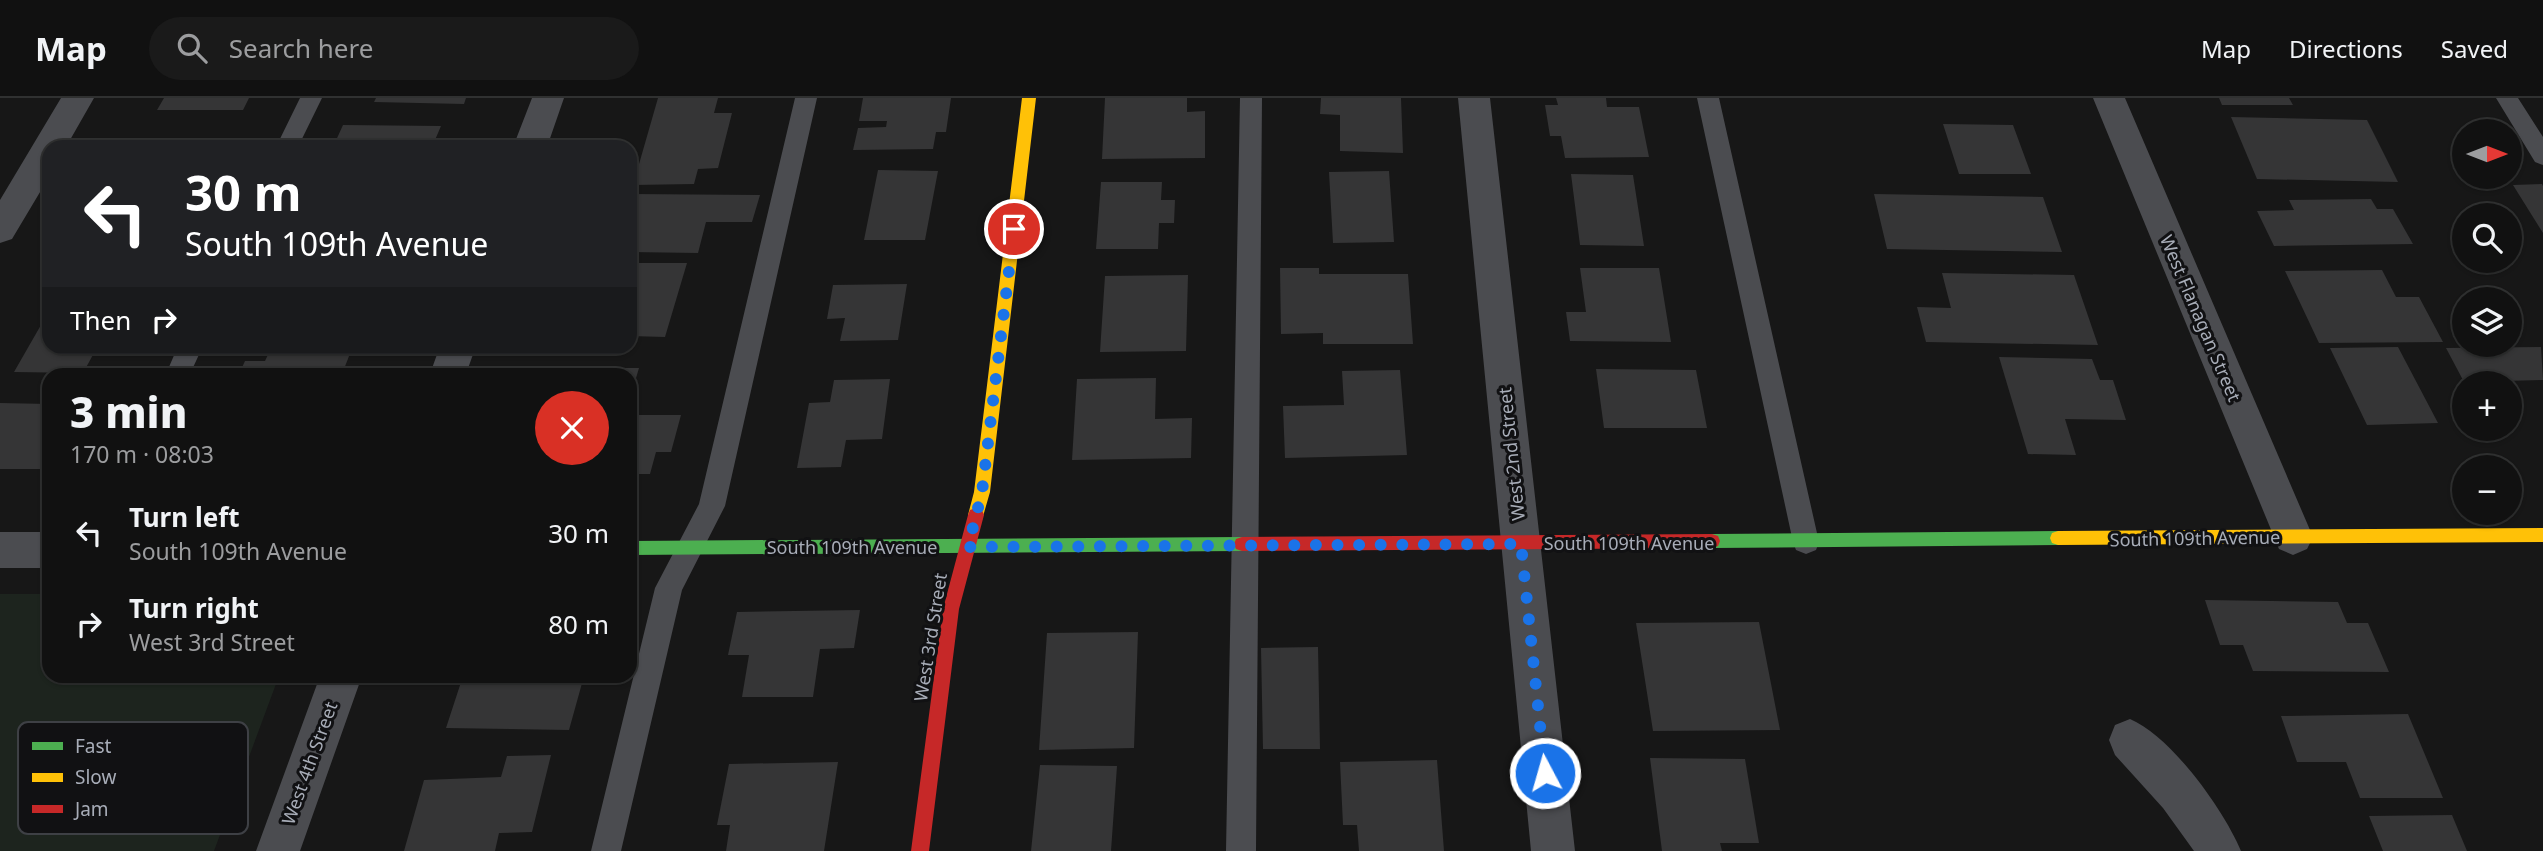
<!DOCTYPE html>
<meta charset="utf-8">
<style>
:root{--surface:#111;--page:#1a1a1a;--text:#f1f3f6;--muted:#9c9d9f;--line:#303131}
body{margin:0;font-family:"Noto Sans",sans-serif;background:var(--page);color:var(--text);height:100vh;display:flex;flex-direction:column;font-size:26px;white-space:nowrap}
*{box-sizing:border-box;margin:0}
p{font-size:23px;color:var(--muted)}
.icon{flex:none;width:38px;height:38px;fill:none;stroke:currentColor;stroke-width:2;stroke-linecap:round;stroke-linejoin:round}
.map{position:relative;flex:1;overflow:hidden}
.details{position:absolute;left:42px;top:270px;width:595px;height:315px;display:flex;flex-direction:column;background:var(--surface);border-radius:21px;box-shadow:0 2px 5px #0004,0 0 0 2px var(--line)}
.details>*{flex:none}
.hud{position:absolute;left:42px;top:42px;width:595px;height:214px;border-radius:21px;box-shadow:0 2px 5px #0004,0 0 0 2px var(--line);background:#202124;color:#fff;overflow:hidden}
.needle{width:46px;rotate:90deg}
.buttons{position:absolute;left:2452px;top:21px;display:grid;gap:14px}
.buttons a{display:grid;place-items:center;width:70px;height:70px;border-radius:50%;background:var(--surface);box-shadow:0 2px 5px #0004,0 0 0 2px var(--line);font-size:35px}
.pin{position:absolute;display:grid;place-items:center;width:60px;height:60px;color:#fff;margin:-30px;border:4px solid #fff;border-radius:50%;box-shadow:0 2px 7px #0007}
.me{position:absolute;width:77px;margin:-38px;rotate:354deg;stroke-linejoin:round;filter:drop-shadow(0 0 5px #0008)}
.turn{display:flex;align-items:center;gap:24px;height:147px;padding:0 28px;font-size:32px}
.turn .icon{width:91px;height:91px;stroke-width:2.5}
.turn b{display:block;font-size:49px;line-height:60px}
.then{display:flex;align-items:center;height:66px;padding:0 28px;background:#0003;gap:14px;font-size:26px}
.round{display:grid;place-items:center;flex:none;width:74px;height:74px;border-radius:37px;background:var(--page)}
.summary{display:flex;align-items:center;justify-content:space-between;height:119px;padding:0 28px}
h1{font-size:42px;font-weight:800;line-height:52px}
ul{padding:0;list-style:none}
li{display:flex;align-items:center;gap:21px;height:91px;padding:0 28px}
li div{flex:1}
li b{display:block;font-size:26px}
li em{font-style:normal}
header{display:flex;align-items:center;gap:42px;box-sizing:border-box;height:98px;padding:0 35px;background:var(--surface);border-bottom:2px solid var(--line)}
header strong{font-size:33px}
nav{display:flex;gap:38px;margin-inline-start:auto;font-size:24px}
.search{width:490px;height:63px;background:var(--page);display:flex;align-items:center;gap:18px;box-sizing:border-box;padding:0 24px;border-radius:38px;color:var(--muted);font-size:26px}
.map>svg:first-child{display:block}
</style>
<header>
<strong>Map</strong>
<div class="search"><svg class="icon" aria-label="search" viewBox="0 0 24 24"><circle cx="10" cy="10" r="6"/><path d="M15 15l6 6"/></svg>Search here</div>
<nav><a>Map</a><a>Directions</a><a>Saved</a></nav>
</header>
<div class="map">
<svg width="2543" height="753" viewBox="0 0 2543 753">
<rect width="100%" height="100%" fill="#171717"/>
<path fill="#1d241e" d="M0 496H49V578H279L214 753H0Z"/>
<path fill="#353536" d="M164 0H249L243 12H157Z
M376 0H466L464 6 374 4Z
M658 0H718L714 15H732L718 70 698 71 694 86 633 87Z
M863 0H951L946 34H936L933 51 853 52 858 30 886 29 887 23H859Z
M1105 0H1187V14L1205 13V60L1102 61Z
M1321 0H1401L1403 55 1340 53V17L1320 16Z
M1556 0H1606L1607 9H1639L1649 59 1565 60 1561 38H1550L1545 7H1558Z
M2219 0H2289L2293 7H2222Z
M2231 19 2367 22 2398 84 2257 81Z
M1943 26 2013 27 2031 76H1959Z
M343 27 441 28 432 49H333Z
M189 42 257 43 254 49H185Z
M878 72 938 73 925 142H864Z
M1389 73 1394 144 1333 145 1329 74Z
M1571 76 1633 77 1644 148 1580 147Z
M1101 84H1162L1161 102H1175L1174 125H1159L1158 151H1096Z
M2542 86 2543 88V135L2513 87Z
M630 96 760 97 752 124H706L698 155 630 154Z
M1874 96 2043 99 2062 154 1887 151Z
M2371 101 2377 111H2393L2413 146 2274 148 2257 113 2294 112 2289 102Z
M630 165H687L665 239 630 238Z
M1280 170H1319V176H1408L1413 246H1323V235L1281 236Z
M1580 170H1659L1671 244 1570 243 1566 214H1586Z
M2382 172 2396 199H2419L2443 244 2319 245 2285 173Z
M1942 175 2074 177 2098 247 1926 244 1917 209 1951 210Z
M1188 177 1186 253 1100 254 1105 178Z
M907 186 898 242 840 243 845 220 827 221 833 187Z
M49 213V248H118L114 255H94L83 275 14 274Z
M272 248H353L342 276H239L245 263H265Z
M2398 249 2438 325 2367 327 2330 250Z
M2541 249 2543 282 2464 284 2446 250Z
M1999 259 2092 261 2100 282H2113L2126 322 2065 321 2076 357 2028 356Z
M576 270H639L631 297 630 276H574Z
M1596 271 1696 272 1707 330H1604Z
M1400 272 1407 357 1285 360 1283 308 1344 307 1342 273Z
M1156 280 1155 321 1192 320 1191 360 1072 362 1077 281Z
M890 281 882 341 846 342 841 369 797 370 809 305 830 304 834 282Z
M0 305 49 306V371H0Z
M630 317H681L671 354H656L650 376H630Z
M2205 502 2338 504 2347 525H2368L2389 574 2253 573 2243 547H2220Z
M860 512 854 550 820 551 813 599H742L749 557H728L737 514Z
M1759 524 1780 632 1653 633 1636 525Z
M1138 534 1134 650 1039 652 1047 535Z
M1318 549 1320 651H1263L1261 550Z
M463 578H584L569 632 446 630Z
M2408 616 2443 700H2360L2346 664H2297L2281 618Z
M551 657 532 734 499 735 495 753H404L424 682 501 679 507 658Z
M1650 660 1745 661 1759 745H1720L1722 753H1662Z
M1437 662 1444 753H1359L1357 727H1343L1340 664Z
M838 664 824 753H726L730 727H717L729 666Z
M1040 667 1117 668 1111 753H1031Z
M2452 717 2467 753H2383L2369 718Z"/>
<g fill="none" stroke-linecap="round" stroke-linejoin="round">
<path fill="#4b4c50" fill-rule="evenodd" d="M300 0H322L298 49H276Z
M795 0H817L725 408 682 492 621 753H591L655 490 699 406Z
M1240 0H1262L1256 753H1226Z
M1697 0H1719L1819 444 1816 452 1806 456 1796 452 1793 444Z
M2496 0H2518L2543 39V67L2535 64Z
M178 248H203L190 276H166Z"/>
<path fill="#4b4c50" fill-rule="evenodd" d="M61 0H94L66 49H49V79L12 141 0 145V102Z
M532 0H564L547 49H513Z
M1458 0H1490L1575 753H1531Z
M2093 0H2125L2313 439 2307 451 2293 457 2279 451Z
M440 248H476L466 276H430Z
M0 434H49V470H0Z
M320 578H362L300 753H256Z
M2130 621C2171 638 2224 712 2241 753H2194L2163 710 2115 657 2109 642 2115 627Z"/>
<path fill="#4caf50" fill-rule="evenodd" d="M2058 433 2064 435 2066 440 2064 445 2058 447 1712 450 1706 448 1704 443 1706 438 1712 436Z
M1242 439 1248 441 1250 446 1248 451 1242 453 630 457V443Z"/>
<path fill="#ffc107" fill-rule="evenodd" d="M1022 0H1036L990 394 982 422 976 424 970 422 968 417 974 394Z
M2543 430V444L2058 447 2052 445 2050 440 2052 435 2058 433Z"/>
<path fill="#c62828" fill-rule="evenodd" d="M976 410 982 412 984 417 959 511 929 753H911L943 511 968 417 970 412Z
M1712 436 1718 438 1720 443 1718 448 1712 450 1242 453 1236 451 1234 446 1236 441 1242 439Z"/>
</g>
<g fill="none" stroke-linecap="round" stroke-linejoin="round">
<path stroke="#1a73e8" stroke-width="12" stroke-dasharray="0 21.6" d="M1014 131 982 394 968 449 1521 446 1545 675"/>
</g>
<g text-anchor="middle" dominant-baseline="central" stroke-width="6" stroke-linejoin="round" paint-order="stroke">
<g font-size="18" fill="#a8adb8" stroke="#111113">
<text transform="translate(2201 220) rotate(67)">West Flanagan Street</text>
<text transform="translate(1511 356) rotate(-96)">West 2nd Street</text>
<text transform="translate(2195 440) rotate(-1)">South 109th Avenue</text>
<text x="1629" y="445">South 109th Avenue</text>
<text x="852" y="449">South 109th Avenue</text>
<text transform="translate(930 539) rotate(-81)">West 3rd Street</text>
<text transform="translate(309 665) rotate(-70)">West 4th Street</text>
</g>
</g>
<rect x="18" y="624" width="230" height="112" rx="10" fill="#111113" stroke="#3e4045" stroke-width="2"/>
<rect x="32" y="644" width="31" height="8" fill="#4caf50"/>
<rect x="32" y="675" width="31" height="9" fill="#ffc107"/>
<rect x="32" y="707" width="31" height="8" fill="#c62828"/>
<g font-size="19" fill="#a8adb8">
<text x="75" y="655">Fast</text>
<text x="75" y="686">Slow</text>
<text x="75" y="718">Jam</text>
</g>
</svg>
<div class="buttons">
<a><svg class="needle" viewBox="-14 -14 28 28"><path d="M0-13l5 13h-10z" fill="#e53935"/><path d="M0 13l5-13h-10z" fill="#9c9d9f"/></svg></a>
<a><svg class="icon" aria-label="search" viewBox="0 0 24 24"><circle cx="10" cy="10" r="6"/><path d="M15 15l6 6"/></svg></a>
<a><svg class="icon" aria-label="layers" viewBox="0 0 24 24"><path d="M12 4l9 5-9 5-9-5zM3 14l9 5 9-5"/></svg></a>
<a>+</a>
<a>−</a>
</div>
<div class="pin" style="left:1014px;top:131px;background:#d93025"><svg class="icon" aria-label="arrive" viewBox="0 0 24 24"><path d="M6 21V4h12l-3 4 3 4H6"/></svg></div>
<svg class="me" style="left:1545px;top:675px" viewBox="-20 -20 40 40"><circle r="17" fill="#1a73e8" stroke="#fff" stroke-width="3"/><path d="M0-11L8 9 0 5-8 9z" fill="#fff"/></svg>
<div class="hud">
<div class="turn"><svg class="icon" aria-label="left" viewBox="0 0 24 24"><path d="M17 20v-9H6M10 6l-5 5 5 5"/></svg><div><b>30 m</b>South 109th Avenue</div></div>
<div class="then">Then<svg class="icon" aria-label="right" viewBox="0 0 24 24"><path d="M7 20v-9h11M14 6l5 5-5 5"/></svg></div>
</div>
<section class="details">
<div class="summary"><div><h1>3 min</h1><p>170 m · 08:03</p></div><a class="round" style="background:#d93025;color:#fff"><svg class="icon" aria-label="close" viewBox="0 0 24 24"><path d="M6 6l12 12M18 6L6 18"/></svg></a></div>
<ul>
<li><svg class="icon" aria-label="left" viewBox="0 0 24 24"><path d="M17 20v-9H6M10 6l-5 5 5 5"/></svg><div><b>Turn left</b><p>South 109th Avenue</p></div><em>30 m</em></li>
<li><svg class="icon" aria-label="right" viewBox="0 0 24 24"><path d="M7 20v-9h11M14 6l5 5-5 5"/></svg><div><b>Turn right</b><p>West 3rd Street</p></div><em>80 m</em></li>
</ul>
</section>
</div>
